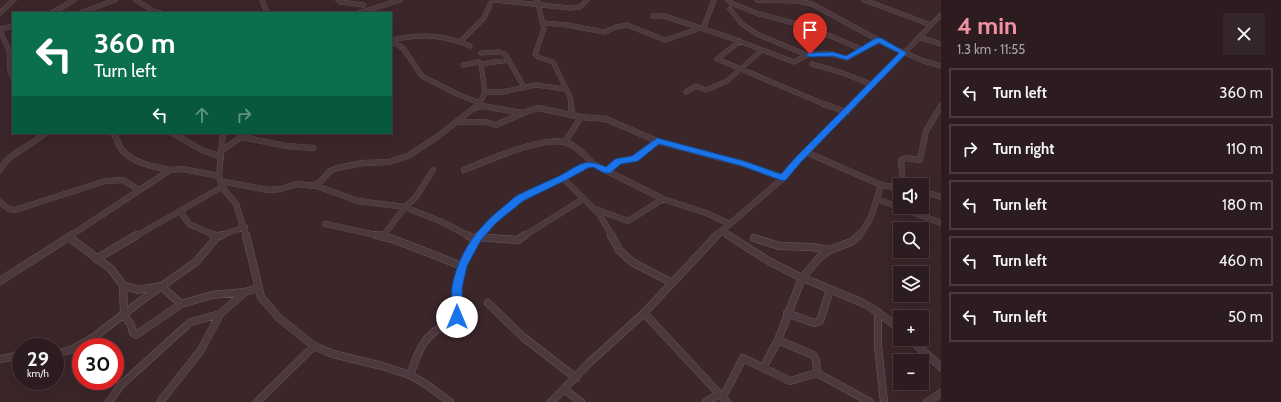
<!DOCTYPE html>
<meta charset="utf-8">
<style>
:root{--surface:#2c1c20;--page:#342529;--text:#f1f3f6;--muted:#a6a1a5;--line:#483a3e;--accent:#f091a2}
body{margin:0;font-family:Cabin,sans-serif;background:var(--page);color:var(--text);height:100vh;display:flex;flex-direction:column;font-size:15px;white-space:nowrap}
*{box-sizing:border-box;margin:0}
p{font-size:13px;color:var(--muted)}
.icon{flex:none;width:22px;height:22px;fill:none;stroke:currentColor;stroke-width:2;stroke-linecap:round;stroke-linejoin:round}
.map{position:relative;flex:1;overflow:hidden}
.drawer{display:flex;flex-direction:column;background:var(--surface);width:340px}
.drawer>*{flex:none}
.guide{position:absolute;left:12px;top:12px;width:380px;height:122px;border-radius:0px;box-shadow:0 4px 16px #0002,0 0 0 1px var(--line);background:#0b6e4f;color:#fff;overflow:hidden}
.buttons{position:absolute;left:893px;top:178px;display:grid;gap:8px}
.buttons a{display:grid;place-items:center;width:36px;height:36px;border-radius:0px;background:var(--surface);box-shadow:0 4px 16px #0002,0 0 0 1px var(--line);font-size:20px}
.speed{position:absolute;left:12px;top:338px;display:flex;gap:8px;font-size:20px;font-weight:700;text-align:center}
.speed>*{display:grid;place-content:center;width:52px;height:52px;border-radius:50%;background:var(--surface);box-shadow:0 4px 16px #0002,0 0 0 1px var(--line);line-height:1}
.speed small{font-size:10px;font-weight:400}
.speed .limit{border:6px solid #d22;background:#fff;color:#111}
.pin{position:absolute;display:grid;place-items:center;width:34px;height:34px;color:#fff;margin:-41px -17px;border-radius:50% 50% 50% 0;rotate:-45deg;box-shadow:0 0 4px #0007}
.pin .icon{rotate:45deg}
.me{position:absolute;width:44px;margin:-22px;rotate:0deg;stroke-linejoin:round;filter:drop-shadow(0 0 3px #0008)}
.turn{display:flex;align-items:center;gap:14px;height:84px;padding:0 16px;font-size:18px}
.turn .icon{width:52px;height:52px;stroke-width:2.5}
.turn b{display:block;font-size:28px;line-height:34px}
.lanes{display:flex;align-items:center;height:38px;padding:0 16px;background:#0003;justify-content:center;gap:20px;direction:ltr}
.lanes .off{opacity:.35}
.round{display:grid;place-items:center;flex:none;width:42px;height:42px;border-radius:0px;background:var(--page)}
.overview{display:flex;align-items:center;justify-content:space-between;height:68px;padding:0 16px}
h1{font-size:24px;font-weight:700;line-height:30px;color:var(--accent)}
ul{padding:0;list-style:none}
li{display:flex;align-items:center;gap:12px;height:50px;margin:0 8px 6px;padding:0 8px;border:2px solid var(--line);border-radius:0px}
li div{flex:1}
li b{display:block;font-size:15px}
li em{font-style:normal}
main{display:flex;flex:1;min-height:0}
.map>svg:first-child{display:block}
</style>
<main>
<div class="map">
<svg width="941" height="402" viewBox="0 0 941 402">
<rect width="100%" height="100%" fill="#3b262a"/>
<g fill="none" stroke-linecap="round" stroke-linejoin="round">
<g stroke="#6a575b" stroke-width="5">
<path id="minor-far2" d="M136 0 155 12 161 13
M262 0 267 13
M338 0 340 2 364 5
M494 0 570 8 580 7 587 0
M537 0 544 29 535 54 538 57 553 62 570 97 571 105
M728 0 731 3 759 14 809 27 861 49
M757 0 796 1 812 4 891 47 924 61 941 66
M864 0 931 25
M730 9 742 24 757 34 807 55
M0 13 14 0
M52 13 74 0
M80 13 115 0
M359 13 400 0
M653 16H664L731 38 794 62 809 54H829L847 58 879 40
M543 23 567 25 604 32 616 27 627 25 665 40 701 28
M0 29 13 26
M703 29 714 0
M0 31 9 50 10 70 13 78
M919 37 941 44
M391 40C419 34 443 34 470 46
M391 41 403 48 422 76 457 94 480 103
M461 41 484 18 492 0
M740 41 717 59 826 105
M481 53 499 52 505 54 524 87
M481 64 509 60
M812 64 843 73 873 85
M463 65 479 62 481 64 485 92 479 105
M485 92H502L536 85 565 89
M686 92 696 86 706 90 727 81 762 50
M853 105 941 15"/>
</g>
<g stroke="#6a575b" stroke-width="6">
<path id="minor-far1" d="M571 104 572 115
M823 104 847 112
M457 122H486L496 125 523 113
M113 133C117 138 118 145 122 150 133 163 154 167 170 170
M172 133 202 150 221 157
M223 133 219 176 222 187 236 204 246 236
M242 137 286 146 313 148
M565 142 581 117
M221 151 247 133
M806 152 881 185 900 188
M0 170C9 152 31 147 45 133
M464 170C485 161 542 137 564 142 575 144 586 156 593 164
M607 171 618 161 635 159 657 141
M563 178 600 215 612 236
M220 181 268 190 281 189 297 184 317 186 358 201 405 207 442 222 469 236
M903 185 901 160 906 158 920 160 926 131 941 106
M311 186 319 183 330 171 337 168 363 163 389 162 408 156 437 137 474 108 482 106 523 113 538 108 581 117 606 119 657 141 744 164 783 178
M922 191 941 197
M877 199 941 223
M0 202 9 209 15 210 105 181 123 180 139 190
M595 209 628 221 663 199
M180 211 189 224 216 236
M325 224 381 236
M721 231 729 236
M70 236 170 170 183 169 219 176
M136 236 222 187
M219 236 245 227
M383 236 405 207 416 197 433 170
M479 236 492 221 520 198 563 178 586 165 593 164 663 199 706 213 730 224
M524 236 583 199
M716 236 783 178 798 160 854 104
M858 236C872 222 875 204 881 185"/>
</g>
<g stroke="#6a575b" stroke-width="8">
<path id="minor" d="M213 235 217 237
M246 235 261 297 279 318 314 346 333 354 382 366 410 375 427 385 450 402
M376 235 393 239 462 266
M467 235 476 240
M611 235 619 250 632 262 672 283
M728 235 767 260 796 275 865 304 882 315 900 330
M69 237 111 269 123 285 138 290 161 286
M382 237 383 235
M478 237 518 240 525 235
M754 238 779 246 811 247 830 250
M96 259 137 235
M0 281 72 235
M123 285 124 315 131 325 133 333 136 335 181 304
M162 287 181 304 212 295 245 292 258 288
M488 303 523 337 576 378
M878 312V346L884 402
M644 313 727 402
M787 313 814 323 820 321 830 290
M910 339 941 367
M778 340 813 355 816 360 817 373 870 402
M55 354 73 349 94 337 142 300 196 262 217 237 222 235
M0 359 21 355
M763 368 778 340 802 278 820 257 830 250 853 241 859 235
M410 375C416 359 421 340 437 330 443 326 450 325 456 320 457 288 459 262 479 235
M565 390 581 402
M723 397 743 358 790 381 817 373
M109 402 121 385 186 326 191 322 220 314 245 292
M160 402 201 350 220 314
M257 402 314 346
M551 402 590 362 644 313 717 235
M706 402 719 394
M927 402 941 393"/>
</g>
<use href="#minor-far2" stroke="#4c393d" stroke-width="4.5"/>
<use href="#minor-far1" stroke="#4c393d" stroke-width="5.5"/>
<use href="#minor" stroke="#4c393d" stroke-width="7"/>
</g>
<path fill="#1a73e8" stroke="#114b97" d="M876 38H881L907 53 801 162 786 180 783 181 742 166 659 144 638 161 621 164 610 173H604L593 167 588 168 566 180 523 201 496 223 481 240 467 266 462 288 463 317 461 320 457 322 453 320 452 317C452 307 451 296 452 287 458 253 478 227 503 207 508 203 513 198 518 195 530 189 544 183 557 177 577 168 582 156 606 167L615 159 632 156 657 138 744 161 781 174 795 158 899 53 879 43 847 60 833 56 810 57 807 56V53L833 52 846 56Z"/>
</svg>
<div class="buttons">
<a><svg class="icon" aria-label="sound" viewBox="0 0 24 24"><path d="M4 9h4l5-4v14l-5-4H4zM17 9q2 3 0 6"/></svg></a>
<a><svg class="icon" aria-label="search" viewBox="0 0 24 24"><circle cx="10" cy="10" r="6"/><path d="M15 15l6 6"/></svg></a>
<a><svg class="icon" aria-label="layers" viewBox="0 0 24 24"><path d="M12 4l9 5-9 5-9-5zM3 14l9 5 9-5"/></svg></a>
<a>+</a>
<a>−</a>
</div>
<div class="speed"><div>29<small>km/h</small></div><div class="limit">30</div></div>
<div class="pin" style="left:810px;top:54px;background:#d93025"><svg class="icon" aria-label="arrive" viewBox="0 0 24 24"><path d="M6 21V4h12l-3 4 3 4H6"/></svg></div>
<svg class="me" style="left:457px;top:317px" viewBox="-20 -20 40 40"><circle r="19" fill="#fff"/><path d="M0-13L10 11 0 6-10 11z" fill="#1a73e8"/></svg>
<div class="guide">
<div class="turn"><svg class="icon" aria-label="left" viewBox="0 0 24 24"><path d="M17 20v-9H6M10 6l-5 5 5 5"/></svg><div><b>360 m</b>Turn left</div></div>
<div class="lanes"><svg class="icon" aria-label="left" viewBox="0 0 24 24"><path d="M17 20v-9H6M10 6l-5 5 5 5"/></svg><svg class="icon off" aria-label="ahead" viewBox="0 0 24 24"><path d="M12 20V5M6 11l6-6 6 6"/></svg><svg class="icon off" aria-label="right" viewBox="0 0 24 24"><path d="M7 20v-9h11M14 6l5 5-5 5"/></svg></div>
</div>
</div>
<section class="drawer">
<div class="overview"><div><h1>4 min</h1><p>1.3 km · 11:55</p></div><a class="round"><svg class="icon" aria-label="close" viewBox="0 0 24 24"><path d="M6 6l12 12M18 6L6 18"/></svg></a></div>
<ul>
<li><svg class="icon" aria-label="left" viewBox="0 0 24 24"><path d="M17 20v-9H6M10 6l-5 5 5 5"/></svg><div><b>Turn left</b></div><em>360 m</em></li>
<li><svg class="icon" aria-label="right" viewBox="0 0 24 24"><path d="M7 20v-9h11M14 6l5 5-5 5"/></svg><div><b>Turn right</b></div><em>110 m</em></li>
<li><svg class="icon" aria-label="left" viewBox="0 0 24 24"><path d="M17 20v-9H6M10 6l-5 5 5 5"/></svg><div><b>Turn left</b></div><em>180 m</em></li>
<li><svg class="icon" aria-label="left" viewBox="0 0 24 24"><path d="M17 20v-9H6M10 6l-5 5 5 5"/></svg><div><b>Turn left</b></div><em>460 m</em></li>
<li><svg class="icon" aria-label="left" viewBox="0 0 24 24"><path d="M17 20v-9H6M10 6l-5 5 5 5"/></svg><div><b>Turn left</b></div><em>50 m</em></li>
</ul>
</section>
</main>
